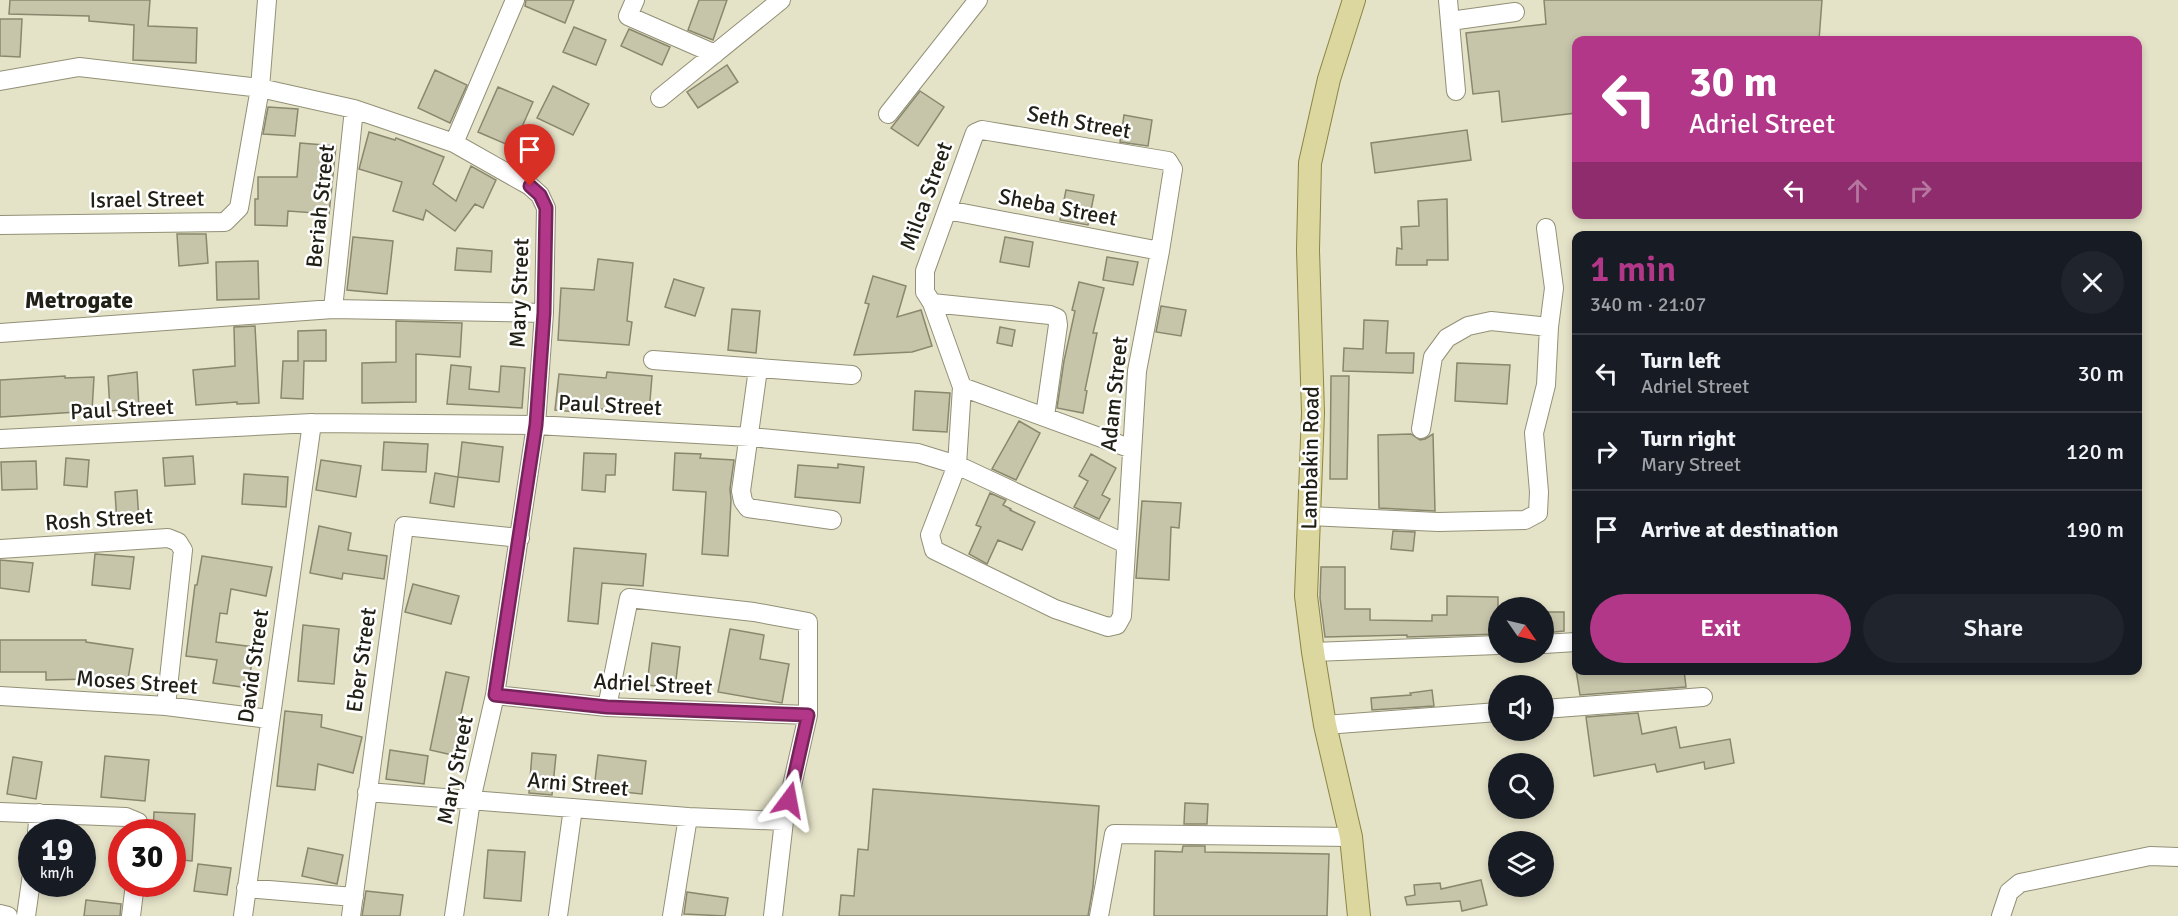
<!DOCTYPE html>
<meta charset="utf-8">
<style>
:root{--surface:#171b24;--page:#20242c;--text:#f1f3f6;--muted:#9ea1a6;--line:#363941;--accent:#b23789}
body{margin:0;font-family:Signika,sans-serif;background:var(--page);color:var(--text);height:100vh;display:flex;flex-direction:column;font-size:22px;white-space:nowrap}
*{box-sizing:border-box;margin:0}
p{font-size:20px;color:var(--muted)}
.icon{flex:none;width:33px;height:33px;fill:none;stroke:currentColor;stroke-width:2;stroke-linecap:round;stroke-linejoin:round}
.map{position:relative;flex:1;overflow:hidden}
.drawer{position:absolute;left:1572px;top:231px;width:570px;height:444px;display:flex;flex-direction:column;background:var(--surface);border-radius:12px;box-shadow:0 3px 9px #0003}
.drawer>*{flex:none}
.banner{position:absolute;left:1572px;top:36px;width:570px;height:183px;border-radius:12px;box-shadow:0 3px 9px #0003;background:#b23789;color:#fff;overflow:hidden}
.needle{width:39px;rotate:124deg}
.tools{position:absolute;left:1488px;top:597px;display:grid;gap:12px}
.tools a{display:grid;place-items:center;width:66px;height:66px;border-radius:50%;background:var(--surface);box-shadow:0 3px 9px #0003;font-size:30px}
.speed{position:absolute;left:18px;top:819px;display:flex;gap:12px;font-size:30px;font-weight:700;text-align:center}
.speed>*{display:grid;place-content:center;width:78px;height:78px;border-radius:50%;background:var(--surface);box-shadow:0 3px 9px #0003;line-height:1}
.speed small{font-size:15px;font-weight:400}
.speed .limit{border:9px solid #d22;background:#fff;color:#111}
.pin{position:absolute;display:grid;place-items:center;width:51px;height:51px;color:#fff;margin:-62px -26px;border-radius:50% 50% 50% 0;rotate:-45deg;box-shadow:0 0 6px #0007}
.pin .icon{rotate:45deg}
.me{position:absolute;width:66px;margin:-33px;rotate:13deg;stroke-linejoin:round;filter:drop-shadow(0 0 4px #0008)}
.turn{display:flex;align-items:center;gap:21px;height:126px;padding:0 18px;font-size:27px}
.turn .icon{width:78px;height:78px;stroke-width:2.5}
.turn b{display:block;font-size:42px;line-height:51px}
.lanes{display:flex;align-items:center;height:57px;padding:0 18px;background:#0003;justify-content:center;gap:30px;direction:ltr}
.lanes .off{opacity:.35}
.round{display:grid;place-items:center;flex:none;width:63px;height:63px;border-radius:32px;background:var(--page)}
.overview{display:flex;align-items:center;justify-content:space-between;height:102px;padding:0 18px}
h1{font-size:36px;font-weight:600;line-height:45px;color:var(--accent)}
.action{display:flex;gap:12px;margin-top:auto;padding:12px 18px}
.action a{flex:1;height:69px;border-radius:36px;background:var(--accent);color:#fff;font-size:24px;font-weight:600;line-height:69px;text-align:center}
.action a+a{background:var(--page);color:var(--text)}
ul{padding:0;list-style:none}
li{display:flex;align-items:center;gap:18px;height:78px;padding:0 18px;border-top:2px solid var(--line)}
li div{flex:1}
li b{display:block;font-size:22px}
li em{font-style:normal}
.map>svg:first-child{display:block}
</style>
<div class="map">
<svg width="2178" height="916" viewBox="0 0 2178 916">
<rect width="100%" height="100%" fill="#e4e2c7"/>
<path fill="#c6c5aa" stroke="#89876e" stroke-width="1.5" d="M10 0H150L148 26 197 28 196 63 133 60 134 25 89 21V16L9 14Z
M526 0H574L565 23 525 6Z
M699 0H727L713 40 688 30Z
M1544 0H1822L1819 40H1576V113L1502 122 1499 91 1473 94 1466 33 1546 24Z
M0 19H22L20 57 0 56Z
M574 27 606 40 596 65 563 52Z
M629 29 670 47 662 65 621 46Z
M727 65 738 82 698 108 687 92Z
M435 70 467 85 450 123 418 108Z
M553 86 589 104 573 135 537 118Z
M498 87 533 102 513 147 478 132Z
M920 91 944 107 918 146 891 128Z
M268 107 298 109 295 136 263 134Z
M1124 115 1152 120 1148 146 1120 142Z
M1467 130 1471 160 1375 173 1371 143Z
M369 132 395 140 396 138 444 157 433 184 456 201 471 166 496 180 483 208 475 204 455 231 426 210 423 220 393 211 402 182 359 169Z
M300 143 336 146 329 214 288 211 287 226 255 225V199H258V177H297Z
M1066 190 1094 195 1088 225 1060 220Z
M1447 199 1448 260H1427V265H1396L1397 248 1402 249 1401 227 1419 226 1418 201Z
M177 234H206L208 263 179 266Z
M353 237 393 241 387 294 347 290Z
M1005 237 1033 242 1029 267 1000 262Z
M457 248 492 251 491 272 455 270Z
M1107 257 1138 262 1133 285 1103 280Z
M598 259 633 263 627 321 632 322 629 345 558 340 561 288 594 290Z
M258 261 259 299 217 300 216 262Z
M873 276 906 286 897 317 921 310 932 346 912 352 854 355 869 304 865 303Z
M674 279 704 288 695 316 665 307Z
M1079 282 1104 288 1093 333H1097L1085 390 1087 391 1083 413 1057 408 1064 361 1075 311 1072 310Z
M1161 306 1186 310 1181 336 1156 332Z
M732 309 760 311 756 353 728 350Z
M1364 320 1388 321 1386 353H1414L1413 373 1343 371 1344 348 1363 349Z
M396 321 462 323 460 357 416 354V402L362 403V363L396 362Z
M255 326 259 403 237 404V402L196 405 193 370 235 366 234 327Z
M1000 327 1015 330 1012 346 997 343Z
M326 330V361H304L303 399 281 398 283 361H298V331Z
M1457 363 1510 365 1507 404 1455 401Z
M451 365 471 367 469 389 499 392 501 366 525 368 522 408 447 404Z
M137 372 139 408 110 411 108 376Z
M607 372 652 376 649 413 590 408 589 413 555 410 559 374 606 378Z
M65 376V378L94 377 92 411 0 417V380Z
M1331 376H1349L1347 479H1330Z
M915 391 950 393 947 432 913 430Z
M1019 421 1040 433 1016 480 992 469Z
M1411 434 1420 440 1425 439 1433 434 1435 511 1379 508 1378 435Z
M384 442 428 444 426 472 382 470Z
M462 442 503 447 499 482 458 477Z
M584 453 616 454 615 475H606L605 492 582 490Z
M675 453 701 454 700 458 734 460 730 489 731 500 728 556 702 554 706 492 673 490Z
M1091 454 1116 468 1102 495 1110 499 1099 519 1074 507 1088 481 1079 476Z
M193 456 195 484 165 486 163 458Z
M66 458 89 460 87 487 64 485Z
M321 460 361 466 356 497 316 490Z
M36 461 37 489 2 490 1 462Z
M838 464 864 467 860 503 795 497 798 465 838 468Z
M435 473 458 477 454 507 430 503Z
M244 474 288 477 286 507 242 504Z
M137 490 139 521 117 523 115 492Z
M990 493 1006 500 1003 505 1011 509 1010 510 1035 522 1022 550 998 540 987 564 969 554 981 527 976 525Z
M1142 501 1181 503 1179 528 1171 527 1169 580 1136 578Z
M319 526 351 533 348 550 387 556 384 579 343 573 342 579 310 573Z
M1393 531 1415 532 1413 551 1391 549Z
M574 548 646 554 643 586 602 583 598 624 568 621Z
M95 554 134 557 130 589 92 585Z
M202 556 272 567 266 596 231 589 227 614 220 613 216 642 254 647 248 688 213 683 217 660 186 656 195 585H197Z
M0 560 33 563 29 592 0 588Z
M1321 567H1345V609H1370V620L1432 621V615H1447V596L1498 597V634L1407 637V635L1325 637 1320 598Z
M413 584 459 596 451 624 405 612Z
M1544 612H1564V631L1544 633Z
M303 625 339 629 334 684 298 681Z
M730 629 764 635 760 659 789 664 782 703 718 692Z
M0 640H86V642L133 649 127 685 91 679 46 680V672H0Z
M652 643 680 647 675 688 647 685Z
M1576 670H1684L1686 687 1580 695Z
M446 672 469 677 459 723 464 724 457 756 430 750Z
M1432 690 1434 706 1372 710 1371 698 1411 695 1410 693Z
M285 711 322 715 321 727 362 737 353 773 318 764 315 790 277 786Z
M1638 713 1642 734 1676 727 1680 748 1730 739 1734 763 1705 769 1704 762 1657 772 1655 764 1594 776 1586 717Z
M390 750 428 756 424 784 386 779Z
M532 753 556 755 552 795 529 793Z
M598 755 646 761 642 794 594 789Z
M105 756 149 760 145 801 101 797Z
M13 757 42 762 36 799 7 794Z
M873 789 1099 806 1093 887 1088 916H839L841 895 854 896 858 849 868 850Z
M1185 803 1208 804 1207 824H1184Z
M154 812 195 814 192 861 172 859V832H153Z
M1183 846H1205V852L1329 854 1327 916H1154L1155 851 1182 852Z
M308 848 343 855 337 884 302 876Z
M488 850 525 852 521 901 484 898Z
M198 864 231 868 227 895 194 891Z
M1481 880 1487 905 1462 911 1460 901 1407 905 1405 897 1415 895 1414 885 1440 883 1441 889Z
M366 891 403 895 400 916H362Z
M687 892 728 898 725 916 684 914Z
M86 900 121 904 120 916H84Z"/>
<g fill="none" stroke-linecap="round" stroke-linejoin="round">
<g stroke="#929076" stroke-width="20">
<path id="minor" d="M635 0 628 16 715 54
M1448 0 1456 91
M1450 21 1515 12
M0 81 79 67 260 88 354 109 454 143 530 186 540 195 546 208 544 313 536 425 495 695 471 800 454 916
M660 98 781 0
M888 114 978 0
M982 130 1168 161 1173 169 1160 251 1137 371 1122 616 1117 625 1108 627 1055 609 934 550 930 535 957 465 962 387 932 303 925 292V271L972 141 975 133Z
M454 143 515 0
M947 210 1160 251
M0 225 225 222 239 208 260 88 267 0
M932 303 1050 315 1057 318 1058 325 1045 416
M333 309 354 109
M0 333 333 309 544 313
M653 360 852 375
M758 369 741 491 743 501 748 508 832 520
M962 387 1132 449
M1421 429 1433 357 1447 338 1468 326 1491 321 1549 327
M0 439 312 423 536 425 750 437 918 453 957 465 1126 544
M1309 516 1438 522 1525 520 1538 513 1539 492 1534 433 1546 385 1549 327 1554 288 1546 228
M0 549 168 538 178 542 183 550 166 706
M1544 644 1576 642
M1313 652 1498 645
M495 695 607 707 808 715
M0 696 166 706 269 719
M607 707 629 598 754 612 808 622V715L784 821 773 916
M1544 709 1703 697
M1325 725 1498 712
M367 792 688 817 784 821
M0 812 126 817 138 822 141 832
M37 832 39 813
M246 888 354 897
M0 914 8 916
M26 916 32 874
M131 916 135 884
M243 916 312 423
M351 916 404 526 520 538
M558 916 573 808
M672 916 688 817
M1099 916 1114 834 1351 837
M2001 916 2009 892 2020 883 2150 856 2178 857"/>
</g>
<g stroke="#8c8545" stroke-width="24">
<path id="major" d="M1354 0 1329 79 1310 163 1308 250 1313 413 1306 596 1313 652 1325 725 1351 837 1359 916"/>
</g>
<use href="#minor" stroke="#fff" stroke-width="18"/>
<use href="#major" stroke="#dcd79e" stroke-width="22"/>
</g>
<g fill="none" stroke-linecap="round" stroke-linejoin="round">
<g stroke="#742459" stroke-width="15">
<path id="route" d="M530 186 540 195 546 208 544 313 536 425 495 695 607 707 808 715 789 800"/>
</g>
<use href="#route" stroke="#b23789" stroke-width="10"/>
</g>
<g text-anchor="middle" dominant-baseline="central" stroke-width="5" stroke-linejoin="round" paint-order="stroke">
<g font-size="22" fill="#212016" stroke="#fff">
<text transform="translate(1079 122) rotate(10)">Seth Street</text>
<text transform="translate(926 196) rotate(-70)">Milca Street</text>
<text transform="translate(147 199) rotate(-1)">Israel Street</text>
<text transform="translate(320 206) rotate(-84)">Beriah Street</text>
<text transform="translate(1058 207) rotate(11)">Sheba Street</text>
<text transform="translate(519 293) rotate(-88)">Mary Street</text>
<text transform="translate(1114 394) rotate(-84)">Adam Street</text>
<text transform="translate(610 405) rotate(3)">Paul Street</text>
<text transform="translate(122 409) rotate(-3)">Paul Street</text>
<text transform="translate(1310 458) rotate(-89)">Lambakin Road</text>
<text transform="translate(99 519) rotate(-4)">Rosh Street</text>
<text transform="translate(361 660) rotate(-82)">Eber Street</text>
<text transform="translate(253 666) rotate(-82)">David Street</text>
<text transform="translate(137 682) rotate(4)">Moses Street</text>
<text transform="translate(653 684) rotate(3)">Adriel Street</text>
<text transform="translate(455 770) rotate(-79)">Mary Street</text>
<text transform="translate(578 784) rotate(5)">Arni Street</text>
</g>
<g font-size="24" font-weight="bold" fill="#212016" stroke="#fff">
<text x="79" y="300">Metrogate</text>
</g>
</g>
</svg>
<div class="tools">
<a><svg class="needle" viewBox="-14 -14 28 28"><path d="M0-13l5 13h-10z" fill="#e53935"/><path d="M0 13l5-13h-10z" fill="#9ea1a6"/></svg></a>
<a><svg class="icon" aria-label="sound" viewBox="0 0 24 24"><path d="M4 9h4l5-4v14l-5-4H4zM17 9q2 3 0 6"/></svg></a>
<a><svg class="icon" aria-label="search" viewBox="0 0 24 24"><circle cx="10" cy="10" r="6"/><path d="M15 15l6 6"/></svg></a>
<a><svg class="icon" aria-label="layers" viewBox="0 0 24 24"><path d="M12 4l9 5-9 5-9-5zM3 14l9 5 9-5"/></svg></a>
</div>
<div class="speed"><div>19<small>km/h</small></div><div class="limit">30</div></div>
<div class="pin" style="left:530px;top:186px;background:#d93025"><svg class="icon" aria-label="arrive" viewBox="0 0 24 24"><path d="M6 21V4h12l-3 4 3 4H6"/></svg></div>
<svg class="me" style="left:789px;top:800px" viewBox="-20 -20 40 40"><path d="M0-17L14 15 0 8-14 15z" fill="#b23789" stroke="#fff" stroke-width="4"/></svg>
<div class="banner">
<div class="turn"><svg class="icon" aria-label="left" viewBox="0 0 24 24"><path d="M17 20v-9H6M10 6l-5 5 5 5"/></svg><div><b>30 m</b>Adriel Street</div></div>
<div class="lanes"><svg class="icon" aria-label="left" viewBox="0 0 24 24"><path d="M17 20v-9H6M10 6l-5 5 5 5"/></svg><svg class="icon off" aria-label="ahead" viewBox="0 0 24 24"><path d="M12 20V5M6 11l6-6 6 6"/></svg><svg class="icon off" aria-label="right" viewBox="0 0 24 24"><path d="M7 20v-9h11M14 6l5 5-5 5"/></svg></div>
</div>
<section class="drawer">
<div class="overview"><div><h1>1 min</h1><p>340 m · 21:07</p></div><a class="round"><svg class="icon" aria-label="close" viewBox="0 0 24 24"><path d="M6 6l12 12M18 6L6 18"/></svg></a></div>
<ul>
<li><svg class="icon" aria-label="left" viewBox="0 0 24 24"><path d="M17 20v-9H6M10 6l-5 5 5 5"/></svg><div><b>Turn left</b><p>Adriel Street</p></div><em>30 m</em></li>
<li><svg class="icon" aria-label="right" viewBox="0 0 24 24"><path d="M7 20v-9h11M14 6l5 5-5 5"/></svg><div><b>Turn right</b><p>Mary Street</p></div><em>120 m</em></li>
<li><svg class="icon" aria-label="arrive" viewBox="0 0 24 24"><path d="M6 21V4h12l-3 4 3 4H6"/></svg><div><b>Arrive at destination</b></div><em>190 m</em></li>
</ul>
<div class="action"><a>Exit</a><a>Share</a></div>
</section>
</div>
